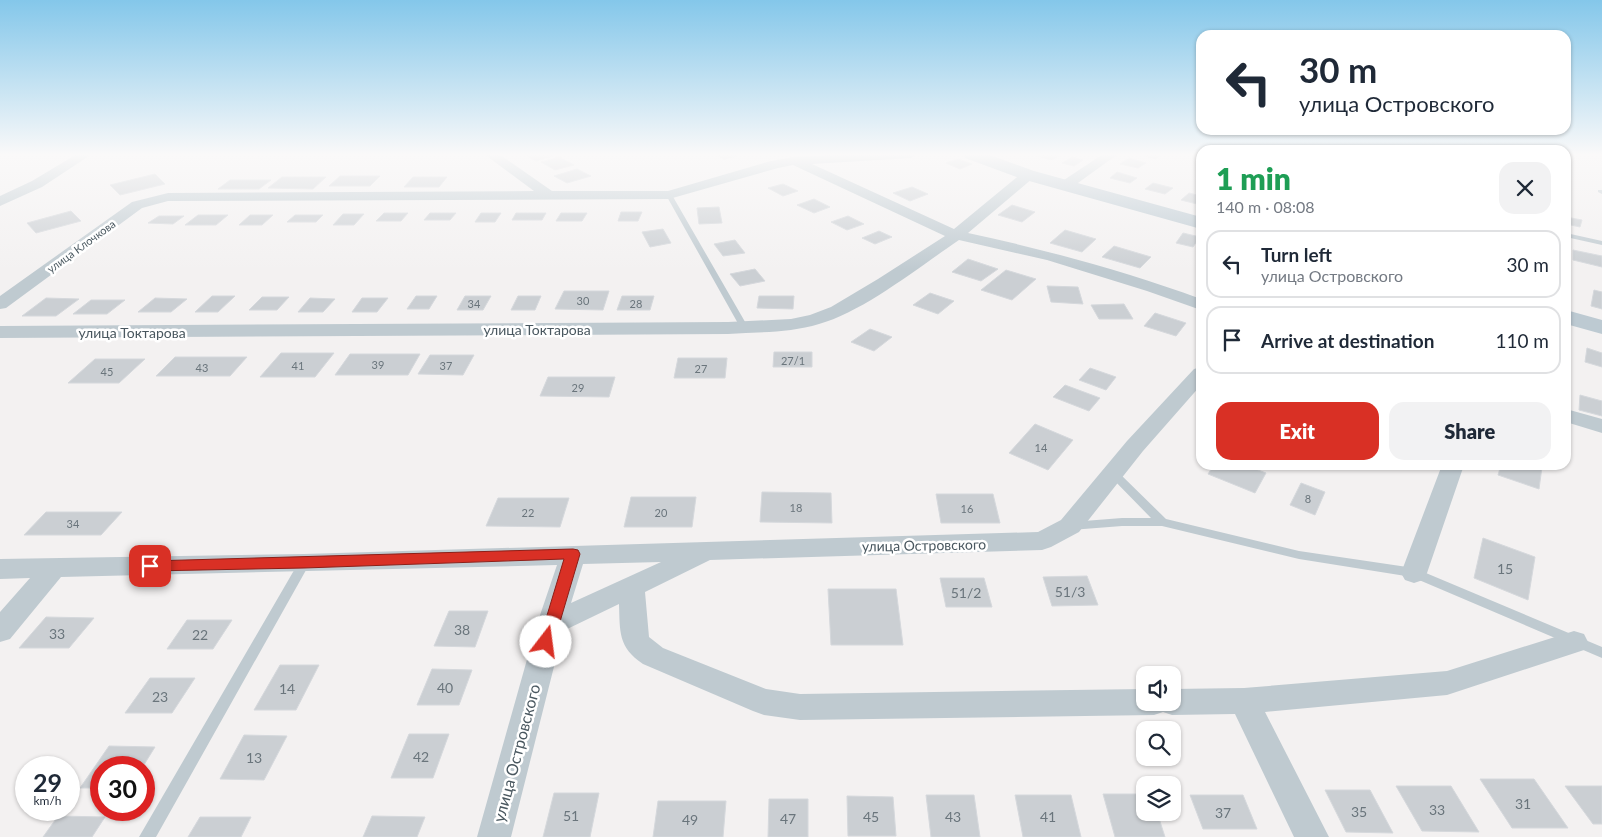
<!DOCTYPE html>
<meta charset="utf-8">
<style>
:root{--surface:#fff;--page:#f2f2f3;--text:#1f2937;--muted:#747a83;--line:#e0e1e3;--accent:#d93025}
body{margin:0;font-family:Lato,sans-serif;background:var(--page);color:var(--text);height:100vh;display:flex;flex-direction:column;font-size:19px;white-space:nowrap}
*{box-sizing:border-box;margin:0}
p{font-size:16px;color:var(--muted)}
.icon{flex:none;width:28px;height:28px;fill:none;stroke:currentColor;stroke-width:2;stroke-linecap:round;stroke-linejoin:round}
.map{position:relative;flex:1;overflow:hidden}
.drawer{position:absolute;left:1196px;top:145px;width:375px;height:325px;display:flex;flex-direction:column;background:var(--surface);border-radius:15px;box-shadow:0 1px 4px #0004}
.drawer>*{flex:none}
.banner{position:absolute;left:1196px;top:30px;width:375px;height:105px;border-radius:15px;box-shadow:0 1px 4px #0004;background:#fff;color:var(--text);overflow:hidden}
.buttons{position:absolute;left:1136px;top:666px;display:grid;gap:10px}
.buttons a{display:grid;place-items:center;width:45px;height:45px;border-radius:10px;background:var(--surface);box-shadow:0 1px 4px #0004;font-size:25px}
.speed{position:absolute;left:15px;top:756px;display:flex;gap:10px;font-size:25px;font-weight:700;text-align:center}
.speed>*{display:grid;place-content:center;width:65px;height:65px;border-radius:50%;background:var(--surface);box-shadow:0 1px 4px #0004;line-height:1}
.speed small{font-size:12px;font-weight:400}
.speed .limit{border:8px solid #d22;background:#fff;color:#111}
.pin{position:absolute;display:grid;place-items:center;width:42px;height:42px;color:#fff;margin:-21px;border-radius:10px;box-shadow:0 2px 8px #0006}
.me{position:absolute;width:55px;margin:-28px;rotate:15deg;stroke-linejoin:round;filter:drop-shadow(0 0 4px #0008)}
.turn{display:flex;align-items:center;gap:18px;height:105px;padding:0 20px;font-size:22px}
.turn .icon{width:65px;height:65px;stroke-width:2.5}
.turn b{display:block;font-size:35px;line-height:42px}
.round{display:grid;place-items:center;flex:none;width:52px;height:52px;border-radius:15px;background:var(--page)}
.overview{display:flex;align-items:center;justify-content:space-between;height:85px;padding:0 20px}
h1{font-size:30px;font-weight:800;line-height:38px;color:#1e9e55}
.primary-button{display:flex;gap:10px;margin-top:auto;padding:10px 20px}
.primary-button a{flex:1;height:58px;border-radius:15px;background:var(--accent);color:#fff;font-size:20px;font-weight:800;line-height:58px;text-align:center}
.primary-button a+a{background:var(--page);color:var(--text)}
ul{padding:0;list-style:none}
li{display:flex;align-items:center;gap:15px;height:68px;margin:0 10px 8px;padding:0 10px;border:2px solid var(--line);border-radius:15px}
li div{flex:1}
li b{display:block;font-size:19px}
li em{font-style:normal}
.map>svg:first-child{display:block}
</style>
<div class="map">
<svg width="1602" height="837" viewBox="0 0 1602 837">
<rect width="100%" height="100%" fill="#f3f1f1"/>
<path fill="#cbcfd3" stroke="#d5d8dc" d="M524 154H558L536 161Z
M714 154H745L724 159Z
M1041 154H1058L1060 155 1052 160 1037 156Z
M1137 154H1162L1156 159Z
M559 157 574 165 555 170 541 162Z
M1072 157 1083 160 1074 166 1062 163Z
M1129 158 1146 163 1138 168 1120 164Z
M958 159 972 164 960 169 946 163Z
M577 169 591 176 567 183 554 176Z
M1117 172 1137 178 1130 183 1110 178Z
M155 174 165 184 120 195 110 185Z
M340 176H380L370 186H329Z
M282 177H326L313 189 268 188Z
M413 177H447L439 187H404Z
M230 180H271L259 189H218Z
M1153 183 1173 188 1165 194 1145 189Z
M783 184 798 191 783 196 768 188Z
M912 187 928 194 910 201 893 193Z
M1189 193 1201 196V205L1181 200Z
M814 199 830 207 814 213 797 205Z
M1012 205 1035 212 1022 222 998 215Z
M719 207 722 223 699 224 697 208Z
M71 211 81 221 36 233 27 223Z
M621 212H642L638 221H618Z
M384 213H408L401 221H376Z
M430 213H456L450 220H424Z
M481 213H501L495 222H475Z
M516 213H546L542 220H512Z
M561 213H587L582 221H556Z
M343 214H364L354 225H333Z
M198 215H228L216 225H185Z
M250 215H273L262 225H239Z
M295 215H323L316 222H287Z
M159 216H184L173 224 148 223Z
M848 216 864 224 847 230 831 222Z
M1566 217 1582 220 1580 227 1566 224Z
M663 229 671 243 650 247 642 232Z
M1065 230 1096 239 1082 252 1050 243Z
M879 231 892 237 875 244 862 238Z
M1183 233 1200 237 1193 247 1176 243Z
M735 240 745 253 723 256 714 244Z
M1114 246 1151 257 1140 268 1102 257Z
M1573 250 1602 256V267L1573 260Z
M968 259 998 269 981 281 952 272Z
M755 269 765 281 740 286 730 274Z
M1006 270 1036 279 1012 300 981 290Z
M1047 286 1078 287 1083 304 1051 302Z
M1594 290 1602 292V309L1591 306Z
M564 291H609L603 310 555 309Z
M930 293 954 301 938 314 913 305Z
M212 296H235L218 312H195Z
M416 296H437L429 309H407Z
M465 296H491L483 310H457Z
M518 296H541L535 310H511Z
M622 296H654L650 310H617Z
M759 296H794L793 309 757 308Z
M262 297H289L277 310H249Z
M46 298 79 299 56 316H22Z
M155 298 187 299 171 312H138Z
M310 298 335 299 323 312H298Z
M362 298H388L377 312H352Z
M91 300H125L107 314H73Z
M1124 304 1133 319H1099L1091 305Z
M1155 313 1186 323 1176 336 1144 326Z
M870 329 892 337 874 351 851 342Z
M1587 348 1602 353V367L1585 362Z
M774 352H812V367H773Z
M281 353H334L315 377H260Z
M350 354H420L408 375H335Z
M430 355H474L463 375 418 374Z
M175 357H247L230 376H156Z
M678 358H727L725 378H674Z
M95 359H145L119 383H68Z
M1090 368 1116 377 1106 390 1079 380Z
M548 377H615L609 397 540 396Z
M1065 385 1100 398 1089 411 1053 397Z
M1580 395 1602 401V416L1579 410Z
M1035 424 1073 440 1048 470 1009 453Z
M1214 465H1245L1266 473 1255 493 1208 474Z
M1501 465H1536L1542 467 1539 489 1498 475Z
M1301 483 1325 492 1315 515 1290 505Z
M762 492 831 493 832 523 760 522Z
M936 494H993L1000 523H941Z
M631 497H696L692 527H624Z
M498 498H569L560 527 486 526Z
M46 512H122L101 535H24Z
M1483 538 1535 557 1528 600 1474 578Z
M1087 576 1098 605 1052 606 1043 577Z
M940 578H984L992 607H946Z
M828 589H896L903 645H831Z
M449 611H488L475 647 434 646Z
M46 617 94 618 69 648H19Z
M187 620H232L213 649H167Z
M280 665H319L296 710H254Z
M432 669 472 670 459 705H417Z
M150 678H195L172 713H125Z
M409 734H449L433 778H391Z
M244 735 287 736 264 780 220 779Z
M109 746 155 747 142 768H101V788H80Z
M1480 779H1534L1568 828H1512Z
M1396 786H1451L1479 832 1422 831Z
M1565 786H1602V824H1593Z
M1325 790H1370L1393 833 1346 832Z
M554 793H599L590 837H543Z
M1103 794H1145V812H1157L1165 837H1115Z
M926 795H974L980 837H931Z
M1015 795H1071L1081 837H1023Z
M1190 795H1243L1257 829H1203Z
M847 796 893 797 896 836H848Z
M769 799H808V837H768Z
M658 801H726L723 837H653Z
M58 816 105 817 92 837H43Z
M372 816 425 817 417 837H363Z
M200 817H251L241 837H188Z"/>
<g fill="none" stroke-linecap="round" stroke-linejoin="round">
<path fill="#bfcad0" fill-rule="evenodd" d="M1598 190H1602V194L1598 192Z
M669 193 672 195 748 327 747 329H741L740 327 666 195Z
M1566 233 1602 241V245L1566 237Z
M1113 469 1117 471 1166 519 1299 551 1414 568 1602 647V658L1412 577 1299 559 1162 526H1122L1071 530 1067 529 1065 526 1067 523 1071 522 1122 518H1151L1109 475 1108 473 1109 471Z
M304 559 308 560 310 563 156 837H139L300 560Z"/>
<path fill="#bfcad0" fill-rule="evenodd" d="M77 154H92L42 187 0 206V196L32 181Z
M484 154H499L552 191H668L771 161 794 157 845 154H917L911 158 812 164 954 229 1023 172 1028 171 1035 175 1033 178 968 233C1047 250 1125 271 1201 299V310L1147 291 1047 260 959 240C919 267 863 312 819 324 790 333 758 332 728 334L0 338V326L728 322 791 319 810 315 831 307 878 279 945 236 793 165 778 168 669 199 168 201 142 208 6 308 0 309V296L132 202 168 193 534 191Z
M1103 154H1118L1071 188H1061L1059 185 1061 182Z
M1201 367V385L1143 451 1079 532 1051 547 1042 550 710 560 645 592 649 637 663 648 766 689 800 694 1145 689V702H1172V689L1244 688 1447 671 1574 631 1584 634 1588 642 1584 650 1447 695 1265 712 1329 837H1294L1235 714 1172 715 1163 712 1154 715 800 720 764 715 753 711 643 664C618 647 620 632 619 604L563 631 511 837H477L537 624 557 565 61 577 10 639 0 642V612L30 578 0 579V559L304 554 1038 532 1061 520 1127 441 1194 369ZM661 562 571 603 583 564Z
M1566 409 1602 419V433L1566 422Z
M1442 465H1464L1427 573 1423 580 1414 583 1405 580 1401 573Z"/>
<path fill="#bdcad2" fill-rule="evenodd" d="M963 154H987L1034 171 1201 217V229L1022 179 965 158Z
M1566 310 1602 320V334L1566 324Z"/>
</g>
<linearGradient id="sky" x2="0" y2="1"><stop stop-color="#84c7ea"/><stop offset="0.57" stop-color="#faf9f9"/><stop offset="1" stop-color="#faf9f9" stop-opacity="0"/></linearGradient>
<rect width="1602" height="271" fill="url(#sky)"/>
<path fill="#d93025" stroke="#8d1f18" d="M573 549 578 550 580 554 554 642 552 647 546 649 541 647 539 642 564 559 304 568 150 571 145 570 143 566 145 562 150 561Z"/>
<g text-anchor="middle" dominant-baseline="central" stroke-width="5" stroke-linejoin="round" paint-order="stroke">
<g font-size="11" fill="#49575f" stroke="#fff">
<text transform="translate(81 246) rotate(-36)">улица Клочкова</text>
</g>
<g font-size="11" fill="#6a757c">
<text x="583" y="300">30</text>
<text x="474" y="303">34</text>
<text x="636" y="303">28</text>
<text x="793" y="360">27/1</text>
<text x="378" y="364">39</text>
<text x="298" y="365">41</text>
<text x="446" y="365">37</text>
<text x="202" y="367">43</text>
<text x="701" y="368">27</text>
<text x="107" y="371">45</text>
<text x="578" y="387">29</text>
<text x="1041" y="447">14</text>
<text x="1308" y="498">8</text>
<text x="796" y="507">18</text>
<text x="967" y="508">16</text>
<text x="528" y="512">22</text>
<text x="661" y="512">20</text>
<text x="73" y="523">34</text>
</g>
<g font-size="14" fill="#49575f" stroke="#fff">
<text x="537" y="329">улица Токтарова</text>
<text x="132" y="332">улица Токтарова</text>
<text transform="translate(924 545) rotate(-1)">улица Островского</text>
</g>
<g font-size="14" fill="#6a757c">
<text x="1505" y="568">15</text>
<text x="1070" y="591">51/3</text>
<text x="966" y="592">51/2</text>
<text x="462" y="629">38</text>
<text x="57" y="633">33</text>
<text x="200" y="634">22</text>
<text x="445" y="687">40</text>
<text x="287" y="688">14</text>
<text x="160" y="696">23</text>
<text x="421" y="756">42</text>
<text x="254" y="757">13</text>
<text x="1523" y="803">31</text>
<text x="1437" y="809">33</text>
<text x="1359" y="811">35</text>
<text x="1223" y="812">37</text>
<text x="571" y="815">51</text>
<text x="871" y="816">45</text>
<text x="953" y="816">43</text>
<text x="1048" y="816">41</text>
<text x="788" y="818">47</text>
<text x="690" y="819">49</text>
</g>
<g font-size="16" fill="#49575f" stroke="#fff">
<text transform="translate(516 753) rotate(-75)">улица Островского</text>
</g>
</g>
</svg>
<div class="buttons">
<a><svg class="icon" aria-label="sound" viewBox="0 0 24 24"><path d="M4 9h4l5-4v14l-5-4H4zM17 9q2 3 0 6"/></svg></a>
<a><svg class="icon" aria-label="search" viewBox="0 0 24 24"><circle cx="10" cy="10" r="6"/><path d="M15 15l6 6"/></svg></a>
<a><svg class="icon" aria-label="layers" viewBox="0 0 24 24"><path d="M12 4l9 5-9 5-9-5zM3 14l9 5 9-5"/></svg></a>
</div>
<div class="speed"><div>29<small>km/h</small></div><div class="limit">30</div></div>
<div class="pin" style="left:150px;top:566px;background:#d93025"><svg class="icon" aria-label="arrive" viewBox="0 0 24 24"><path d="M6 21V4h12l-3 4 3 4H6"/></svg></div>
<svg class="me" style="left:546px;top:642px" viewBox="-20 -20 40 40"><circle r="19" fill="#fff"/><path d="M0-13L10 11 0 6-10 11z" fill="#d93025"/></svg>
<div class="banner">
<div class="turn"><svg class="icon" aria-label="left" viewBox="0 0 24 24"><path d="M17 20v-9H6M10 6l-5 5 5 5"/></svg><div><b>30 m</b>улица Островского</div></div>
</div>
<section class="drawer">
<div class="overview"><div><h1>1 min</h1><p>140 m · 08:08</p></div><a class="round"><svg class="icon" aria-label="close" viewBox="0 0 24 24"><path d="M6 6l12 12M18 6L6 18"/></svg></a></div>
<ul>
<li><svg class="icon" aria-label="left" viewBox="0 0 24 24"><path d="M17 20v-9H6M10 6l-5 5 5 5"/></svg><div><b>Turn left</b><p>улица Островского</p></div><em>30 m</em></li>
<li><svg class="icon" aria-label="arrive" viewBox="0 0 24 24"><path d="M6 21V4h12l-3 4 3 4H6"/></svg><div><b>Arrive at destination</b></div><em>110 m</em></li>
</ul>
<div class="primary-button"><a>Exit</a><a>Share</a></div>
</section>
</div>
